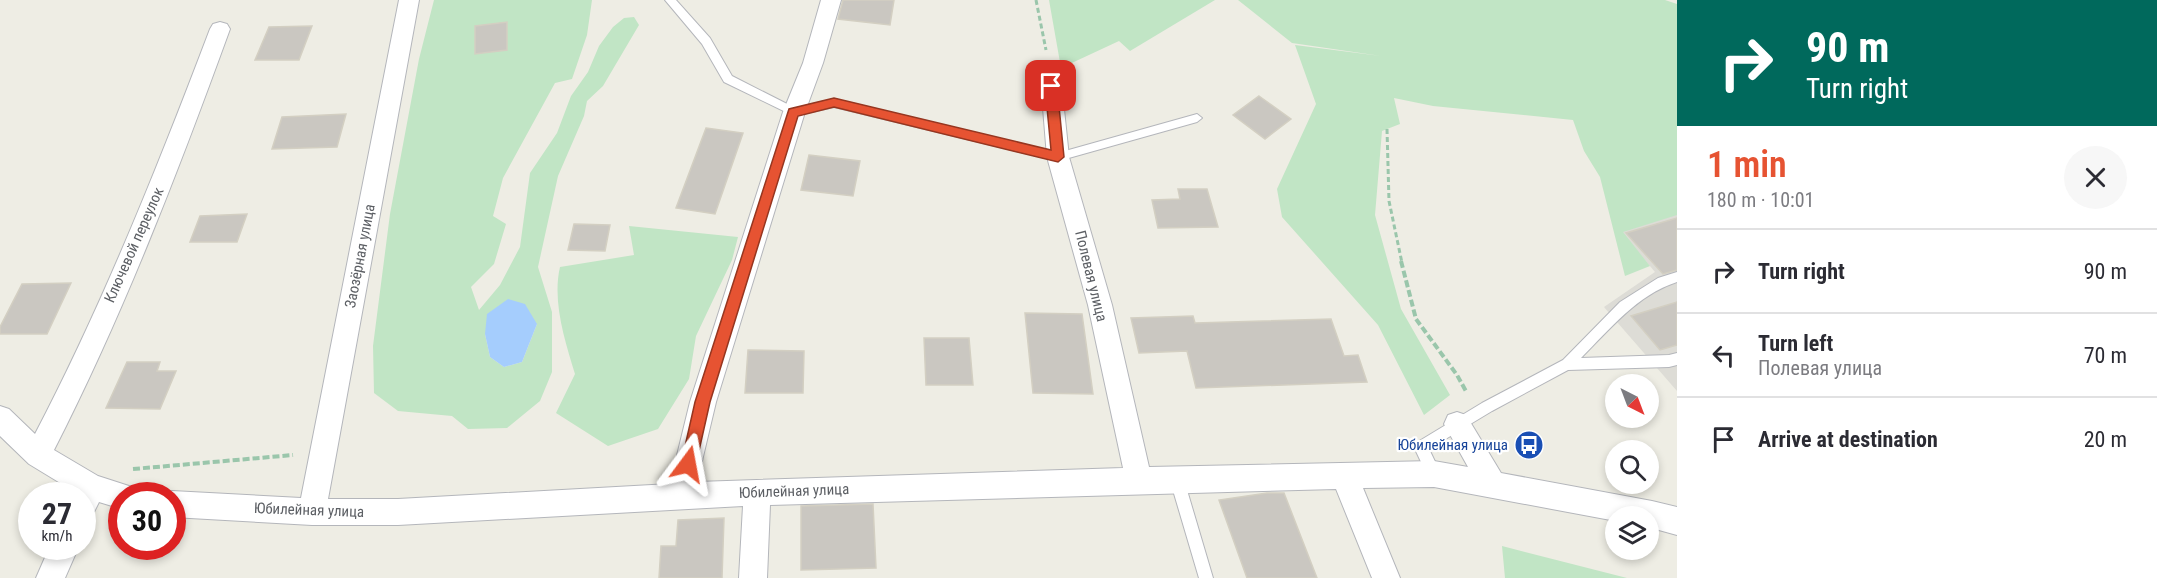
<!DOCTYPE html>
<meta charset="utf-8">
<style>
:root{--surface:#fff;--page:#f7f7f7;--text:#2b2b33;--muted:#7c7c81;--line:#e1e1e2;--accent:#e65332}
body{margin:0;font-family:"Roboto Condensed",sans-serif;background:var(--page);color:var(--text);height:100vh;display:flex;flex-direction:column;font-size:22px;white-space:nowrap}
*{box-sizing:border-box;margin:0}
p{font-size:20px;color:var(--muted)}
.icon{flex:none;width:33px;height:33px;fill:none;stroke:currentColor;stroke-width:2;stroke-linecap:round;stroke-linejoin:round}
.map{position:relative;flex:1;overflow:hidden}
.panel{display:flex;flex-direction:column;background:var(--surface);width:480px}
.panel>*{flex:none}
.guide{background:#00695c;color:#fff;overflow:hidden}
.needle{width:39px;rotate:138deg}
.buttons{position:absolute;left:1605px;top:374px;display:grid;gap:12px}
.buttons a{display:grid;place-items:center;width:54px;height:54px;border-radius:50%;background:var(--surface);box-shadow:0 3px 9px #0003;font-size:30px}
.speed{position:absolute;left:18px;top:482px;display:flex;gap:12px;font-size:30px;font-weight:700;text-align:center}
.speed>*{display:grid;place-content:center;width:78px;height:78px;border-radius:50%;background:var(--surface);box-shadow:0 3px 9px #0003;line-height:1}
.speed small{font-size:15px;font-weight:400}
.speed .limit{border:9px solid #d22;background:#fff;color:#111}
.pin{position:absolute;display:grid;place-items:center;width:51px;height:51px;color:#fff;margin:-26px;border-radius:12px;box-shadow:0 3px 9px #0006}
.me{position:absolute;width:66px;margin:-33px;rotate:13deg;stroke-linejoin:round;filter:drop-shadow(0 0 4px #0008)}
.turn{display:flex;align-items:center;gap:21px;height:126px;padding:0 30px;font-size:27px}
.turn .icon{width:78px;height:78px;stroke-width:2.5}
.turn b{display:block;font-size:42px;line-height:51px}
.round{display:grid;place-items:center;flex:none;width:63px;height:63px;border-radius:32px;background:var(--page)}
.summary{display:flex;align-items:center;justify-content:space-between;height:102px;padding:0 30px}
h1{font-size:36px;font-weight:600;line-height:45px;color:var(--accent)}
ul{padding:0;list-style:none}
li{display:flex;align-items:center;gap:18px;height:84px;padding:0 30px;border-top:2px solid var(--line)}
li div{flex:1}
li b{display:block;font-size:22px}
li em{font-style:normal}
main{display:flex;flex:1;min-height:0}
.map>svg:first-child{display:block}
</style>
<main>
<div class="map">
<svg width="1677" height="578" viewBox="0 0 1677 578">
<rect width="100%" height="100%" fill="#eeede4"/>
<path fill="#dddcd6" d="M1677 214V391L1604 307 1655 272 1620 230Z"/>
<path fill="#c1e5c5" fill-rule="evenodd" d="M434 0H592L587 35 572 79 555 83 503 178 493 216 506 224 494 264 471 287 479 310 500 285 520 247 530 173 557 133 571 96 588 72 599 46 613 27 624 18 634 17 639 25 603 86 587 101 584 116 558 176 538 267 552 312V372L540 401 507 428 468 429 452 416 398 411 374 393 373 346 390 214 419 59ZM537 324 522 362 504 367 490 357 485 334Z
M1049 0H1215L1130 51 1119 41 1061 68Z
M1238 0H1665L1677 4V215L1623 232 1650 266 1625 276 1600 177 1584 151 1573 120 1433 106 1394 98 1400 124 1382 131 1375 215 1401 309 1450 395 1424 415 1378 325 1282 217 1277 189 1316 104 1295 45 1381 56 1292 43Z
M629 226 738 237 732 260 696 336 689 379 658 429 608 446 556 413 575 374C565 341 552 301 560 267L634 255Z
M1502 546 1627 578H1505Z"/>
<path fill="#a5cdfd" d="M508 299 525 304 537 324 522 362 504 367 490 357 485 334 487 314Z"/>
<path fill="#cac7c1" stroke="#d3cfc2" stroke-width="1.5" d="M843 0H894L890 25 838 19Z
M507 22V50L475 54V26Z
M312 26 299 60H255L269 27Z
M1259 96 1291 119 1265 139 1233 115Z
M346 114 337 147 272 149 282 117Z
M706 128 743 133 715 214 676 208Z
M809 155 860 161 853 196 801 190Z
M1178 189H1207L1218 227 1158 228 1152 200 1180 199Z
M247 214 237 242H190L200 216Z
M1677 218V270L1663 274 1626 233Z
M574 224 610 225 605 251 568 250Z
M71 283 47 334H0V327L22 284Z
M1677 302V345L1660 350 1631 316Z
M1025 313 1082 314 1093 394 1033 393Z
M1193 316 1195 323 1331 319 1344 356 1358 355 1367 382 1196 388 1187 351 1139 353 1131 318Z
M924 338H969L973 385H926Z
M748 350 804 351 803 393H745Z
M127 362H160L157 371H176L160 409 106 408Z
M1267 493H1284L1317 578H1247L1219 500Z
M873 504 876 568 801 570V506Z
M724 518 722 578H659L661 546H676L678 520Z"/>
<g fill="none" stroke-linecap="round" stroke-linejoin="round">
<g stroke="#b4b6bb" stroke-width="2">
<path id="service" d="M665 0H676L710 38 732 76 795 108 834 99 1058 153 1197 114 1202 118 1197 122 1058 161 834 107 794 116 724 82 702 44Z
M1677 272V282C1637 295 1610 329 1581 358L1669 355 1677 353V365L1669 367 1568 370 1492 411 1429 449 1441 474 1439 479 1434 480 1429 479 1414 447 1416 443 1482 403 1563 360 1620 302 1658 278Z
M1177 474 1182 475 1184 480 1213 578H1199L1170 480 1172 475Z"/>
</g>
<g stroke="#b4b6bb" stroke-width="2">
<path id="minor" d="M399 0H419L328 499H398L670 484 690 402 783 112 803 63 821 0H841L823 63 805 112 716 402 697 482 1123 468 1088 305 1047 157 1040 71 1043 66 1050 63 1057 66 1060 71 1069 157 1112 305 1149 467 1434 461 1468 467 1444 424 1448 415 1457 412 1466 415 1501 473 1652 501 1677 507V535L1648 527V516H1616V521L1434 487 1363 488 1400 578H1372L1336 489 770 505 767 578H739L743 506 398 525H312L172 517V495H162L172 491 301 498Z
M220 22 227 24 230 29C178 172 123 315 54 450L98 476 132 487 135 495H122V509L99 502 92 516 82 520V495H74L75 492 29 464 0 436V406L9 409 35 434C103 304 158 166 210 29L213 24Z
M50 546H79L65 578H36Z"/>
</g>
<path stroke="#9ac6ab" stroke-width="3" stroke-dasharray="5 3" stroke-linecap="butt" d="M1036 0 1046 50
M1387 129 1389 201 1402 263"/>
<path stroke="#9ac6ab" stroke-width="4" stroke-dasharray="7 3" stroke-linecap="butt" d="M1401 261 1416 319 1457 375 1467 393
M133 469 293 455"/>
<use href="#service" fill="#fff" fill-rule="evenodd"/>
<use href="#minor" fill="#fff" fill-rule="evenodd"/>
</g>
<path fill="#e65332" stroke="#963620" stroke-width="1.5" d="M1051 82 1057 86 1064 157 1058 162 834 107 798 116 710 402 696 464 694 469 688 471 683 469 681 464 695 402 789 109 834 98 1051 150 1045 86Z"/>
<defs>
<g id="bus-disc" transform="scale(1.5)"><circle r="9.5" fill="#1a4fb4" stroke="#fff"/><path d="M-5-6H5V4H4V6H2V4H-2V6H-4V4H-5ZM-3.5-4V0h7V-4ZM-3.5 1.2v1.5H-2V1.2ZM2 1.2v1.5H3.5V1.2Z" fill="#fff"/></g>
</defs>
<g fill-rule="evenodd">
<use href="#bus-disc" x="1529" y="445"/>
</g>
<g text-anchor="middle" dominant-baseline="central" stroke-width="4.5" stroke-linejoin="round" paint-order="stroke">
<g font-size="15" fill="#5c5f64" stroke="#fff">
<text transform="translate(134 245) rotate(-66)">Ключевой переулок</text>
<text transform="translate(360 256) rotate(-79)">Заозёрная улица</text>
<text transform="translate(1091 276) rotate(76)">Полевая улица</text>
<text transform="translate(794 491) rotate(-2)">Юбилейная улица</text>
<text transform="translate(309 510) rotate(2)">Юбилейная улица</text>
</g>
<g font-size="15" fill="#164399" stroke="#fff" text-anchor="end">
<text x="1508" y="445">Юбилейная улица</text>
</g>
</g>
</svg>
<div class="buttons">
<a><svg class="needle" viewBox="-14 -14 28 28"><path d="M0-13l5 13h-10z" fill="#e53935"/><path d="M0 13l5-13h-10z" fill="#7c7c81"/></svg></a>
<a><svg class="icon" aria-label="search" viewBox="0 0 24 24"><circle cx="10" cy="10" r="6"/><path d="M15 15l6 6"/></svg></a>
<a><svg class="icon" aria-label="layers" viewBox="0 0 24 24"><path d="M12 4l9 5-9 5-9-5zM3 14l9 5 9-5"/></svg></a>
</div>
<div class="speed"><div>27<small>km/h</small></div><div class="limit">30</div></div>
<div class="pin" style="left:1051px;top:86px;background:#d93025"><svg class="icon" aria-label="arrive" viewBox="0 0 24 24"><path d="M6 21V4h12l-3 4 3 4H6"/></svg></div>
<svg class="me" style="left:688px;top:464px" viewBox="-20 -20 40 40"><path d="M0-17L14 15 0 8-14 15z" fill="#e65332" stroke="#fff" stroke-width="4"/></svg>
</div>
<section class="panel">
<div class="guide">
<div class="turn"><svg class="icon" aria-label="right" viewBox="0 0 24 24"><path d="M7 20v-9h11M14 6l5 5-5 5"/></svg><div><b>90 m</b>Turn right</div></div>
</div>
<div class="summary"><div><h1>1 min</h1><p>180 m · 10:01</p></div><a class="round"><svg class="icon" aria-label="close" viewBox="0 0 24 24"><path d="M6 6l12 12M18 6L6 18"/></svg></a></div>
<ul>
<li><svg class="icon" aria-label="right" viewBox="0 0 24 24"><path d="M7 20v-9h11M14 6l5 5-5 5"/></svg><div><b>Turn right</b></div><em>90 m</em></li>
<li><svg class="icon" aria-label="left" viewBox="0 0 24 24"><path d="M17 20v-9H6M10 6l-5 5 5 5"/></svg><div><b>Turn left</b><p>Полевая улица</p></div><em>70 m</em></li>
<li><svg class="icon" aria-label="arrive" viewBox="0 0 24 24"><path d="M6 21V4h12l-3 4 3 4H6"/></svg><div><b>Arrive at destination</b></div><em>20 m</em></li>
</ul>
</section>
</main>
